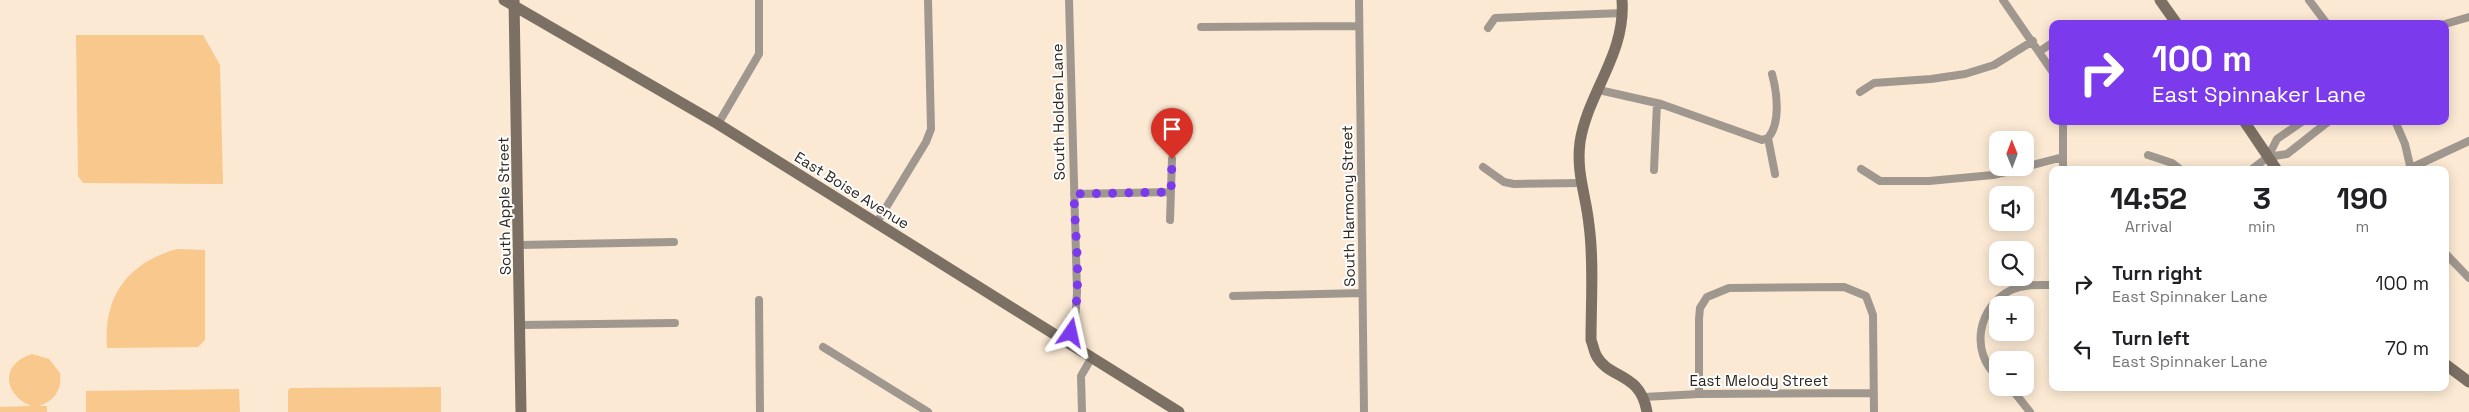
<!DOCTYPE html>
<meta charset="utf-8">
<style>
:root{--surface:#fff;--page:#f6f6f6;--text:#202124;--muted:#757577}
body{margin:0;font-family:"Space Grotesk",sans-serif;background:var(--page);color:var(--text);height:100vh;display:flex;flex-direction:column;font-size:19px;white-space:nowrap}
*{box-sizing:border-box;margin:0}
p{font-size:16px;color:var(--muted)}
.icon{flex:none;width:28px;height:28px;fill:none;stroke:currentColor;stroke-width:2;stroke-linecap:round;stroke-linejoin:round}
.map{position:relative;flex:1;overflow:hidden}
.side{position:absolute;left:2049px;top:166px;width:400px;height:225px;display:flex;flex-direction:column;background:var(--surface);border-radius:10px;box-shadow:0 2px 12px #0003}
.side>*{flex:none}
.top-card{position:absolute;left:2049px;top:20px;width:400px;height:105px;border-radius:10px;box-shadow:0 2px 12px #0003;background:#7c3aed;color:#fff;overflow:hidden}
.needle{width:32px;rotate:359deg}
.tools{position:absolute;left:1989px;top:131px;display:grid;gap:10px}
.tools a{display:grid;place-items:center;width:45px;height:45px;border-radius:10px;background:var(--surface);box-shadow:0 2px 12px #0003;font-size:25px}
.pin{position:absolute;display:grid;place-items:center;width:42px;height:42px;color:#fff;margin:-51px -21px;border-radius:50% 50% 50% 0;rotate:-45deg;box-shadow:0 0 5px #0007}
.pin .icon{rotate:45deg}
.me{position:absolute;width:55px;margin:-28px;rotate:11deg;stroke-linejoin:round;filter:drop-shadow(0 0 4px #0008)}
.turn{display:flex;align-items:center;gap:18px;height:105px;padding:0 20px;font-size:22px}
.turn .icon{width:65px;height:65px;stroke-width:2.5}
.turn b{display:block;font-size:35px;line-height:42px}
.eta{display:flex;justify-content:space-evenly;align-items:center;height:85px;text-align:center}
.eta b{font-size:30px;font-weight:600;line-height:35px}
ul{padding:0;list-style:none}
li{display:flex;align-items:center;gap:15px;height:65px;padding:0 20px}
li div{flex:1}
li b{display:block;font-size:19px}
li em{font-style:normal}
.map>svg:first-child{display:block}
</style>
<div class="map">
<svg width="2469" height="412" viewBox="0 0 2469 412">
<rect width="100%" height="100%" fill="#fbe9d3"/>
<path fill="#f8c88d" d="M76 35H203L220 65 223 184 83 183 78 176Z
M177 249 205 250V340L198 347 107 348C103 297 127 263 177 249Z
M32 354 49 359 60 373C62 390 55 400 39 406H47V412H0V407L31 406C3 394 0 364 32 354Z
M441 387V412H288V391L290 388Z
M239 389 240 412H86V391Z"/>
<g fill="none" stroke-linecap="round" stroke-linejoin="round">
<path stroke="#a0988f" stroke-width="8" d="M1359 0 1364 412
M2003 0 2052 71
M2309 0 2327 24
M2445 24 2469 17
M1201 27 1359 26
M1488 28 1495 18 1623 13
M2040 51 2052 43
M1599 90 1661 104 1762 140 1768 138C1781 123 1777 92 1772 74
M1860 92 1874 83 1931 79 1965 74 1994 65 2033 41
M2063 121V170
M2395 121 2405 144 2411 170
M718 124 759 54V0
M1768 138 1775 174
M2148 155 2172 163 2181 170
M2268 157 2287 154 2329 121
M1483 167 1504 182 1514 184 1580 183
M2025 167 2063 157
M2411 168 2469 141
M1861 169 1880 181H1929L1993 175 2023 168
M1654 170 1657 103
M2251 170 2268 157 2277 139 2303 121
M1074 194 1171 192
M1170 220 1172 159
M876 224 926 142 931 129 928 0
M520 245 674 242
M2445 253 2469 278
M1233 296 1362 293
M759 300 760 412
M521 325 675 323
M1066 341C1076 326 1076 310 1077 292L1069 0
M823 347 928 412
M1998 377C1969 352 1978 306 2011 290 2024 284 2038 285 2052 285
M2011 388 2030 412
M1699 394V319L1700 308 1707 297 1729 288 1844 287 1866 296 1873 315 1874 412
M1644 397 1699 394 1874 393
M1082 412 1081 376 1092 357"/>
<path stroke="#7b7063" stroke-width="11" d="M504 0 718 124 1179 412
M514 0 521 412
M1622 0C1626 54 1588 92 1580 142 1576 173 1586 195 1589 225 1594 261 1591 303 1591 340 1593 345 1594 351 1596 355 1609 380 1640 371 1647 412
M2160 0 2177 24
M2244 121 2277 170
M2445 364 2469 382"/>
</g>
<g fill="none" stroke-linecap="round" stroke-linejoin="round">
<path stroke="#7c3aed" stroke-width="9" stroke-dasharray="0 16.2" d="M1071 333C1083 289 1075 239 1074 194L1171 192 1172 159"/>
</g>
<g text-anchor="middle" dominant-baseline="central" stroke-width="4" stroke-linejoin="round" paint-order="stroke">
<g font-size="15" fill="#2d261e" stroke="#fff">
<text transform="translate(1058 112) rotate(-91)">South Holden Lane</text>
<text transform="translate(852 190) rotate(32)">East Boise Avenue</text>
<text transform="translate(504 206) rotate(-91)">South Apple Street</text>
<text transform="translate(1348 206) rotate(-91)">South Harmony Street</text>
<text x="1759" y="380">East Melody Street</text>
</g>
</g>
</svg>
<div class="tools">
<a><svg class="needle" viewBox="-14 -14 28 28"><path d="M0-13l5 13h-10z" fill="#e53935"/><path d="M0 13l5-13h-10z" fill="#757577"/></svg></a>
<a><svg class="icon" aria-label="sound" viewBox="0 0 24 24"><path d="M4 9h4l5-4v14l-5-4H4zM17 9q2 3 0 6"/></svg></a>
<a><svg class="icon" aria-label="search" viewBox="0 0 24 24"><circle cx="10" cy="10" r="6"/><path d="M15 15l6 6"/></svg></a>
<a>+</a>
<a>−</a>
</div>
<div class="pin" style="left:1172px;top:159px;background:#d93025"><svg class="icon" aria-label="arrive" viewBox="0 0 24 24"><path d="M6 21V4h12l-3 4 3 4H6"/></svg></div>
<svg class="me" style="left:1071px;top:333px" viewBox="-20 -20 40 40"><path d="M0-17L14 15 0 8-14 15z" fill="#7c3aed" stroke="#fff" stroke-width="4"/></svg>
<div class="top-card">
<div class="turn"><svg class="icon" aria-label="right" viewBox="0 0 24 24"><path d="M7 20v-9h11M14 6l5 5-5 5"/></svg><div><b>100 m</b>East Spinnaker Lane</div></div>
</div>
<section class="side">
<div class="eta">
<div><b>14:52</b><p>Arrival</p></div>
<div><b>3</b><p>min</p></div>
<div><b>190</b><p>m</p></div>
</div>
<ul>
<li><svg class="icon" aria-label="right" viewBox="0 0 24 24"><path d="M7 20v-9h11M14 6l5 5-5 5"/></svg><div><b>Turn right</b><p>East Spinnaker Lane</p></div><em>100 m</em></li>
<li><svg class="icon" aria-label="left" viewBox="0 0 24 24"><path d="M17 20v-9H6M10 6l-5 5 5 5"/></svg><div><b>Turn left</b><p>East Spinnaker Lane</p></div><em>70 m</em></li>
</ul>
</section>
</div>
